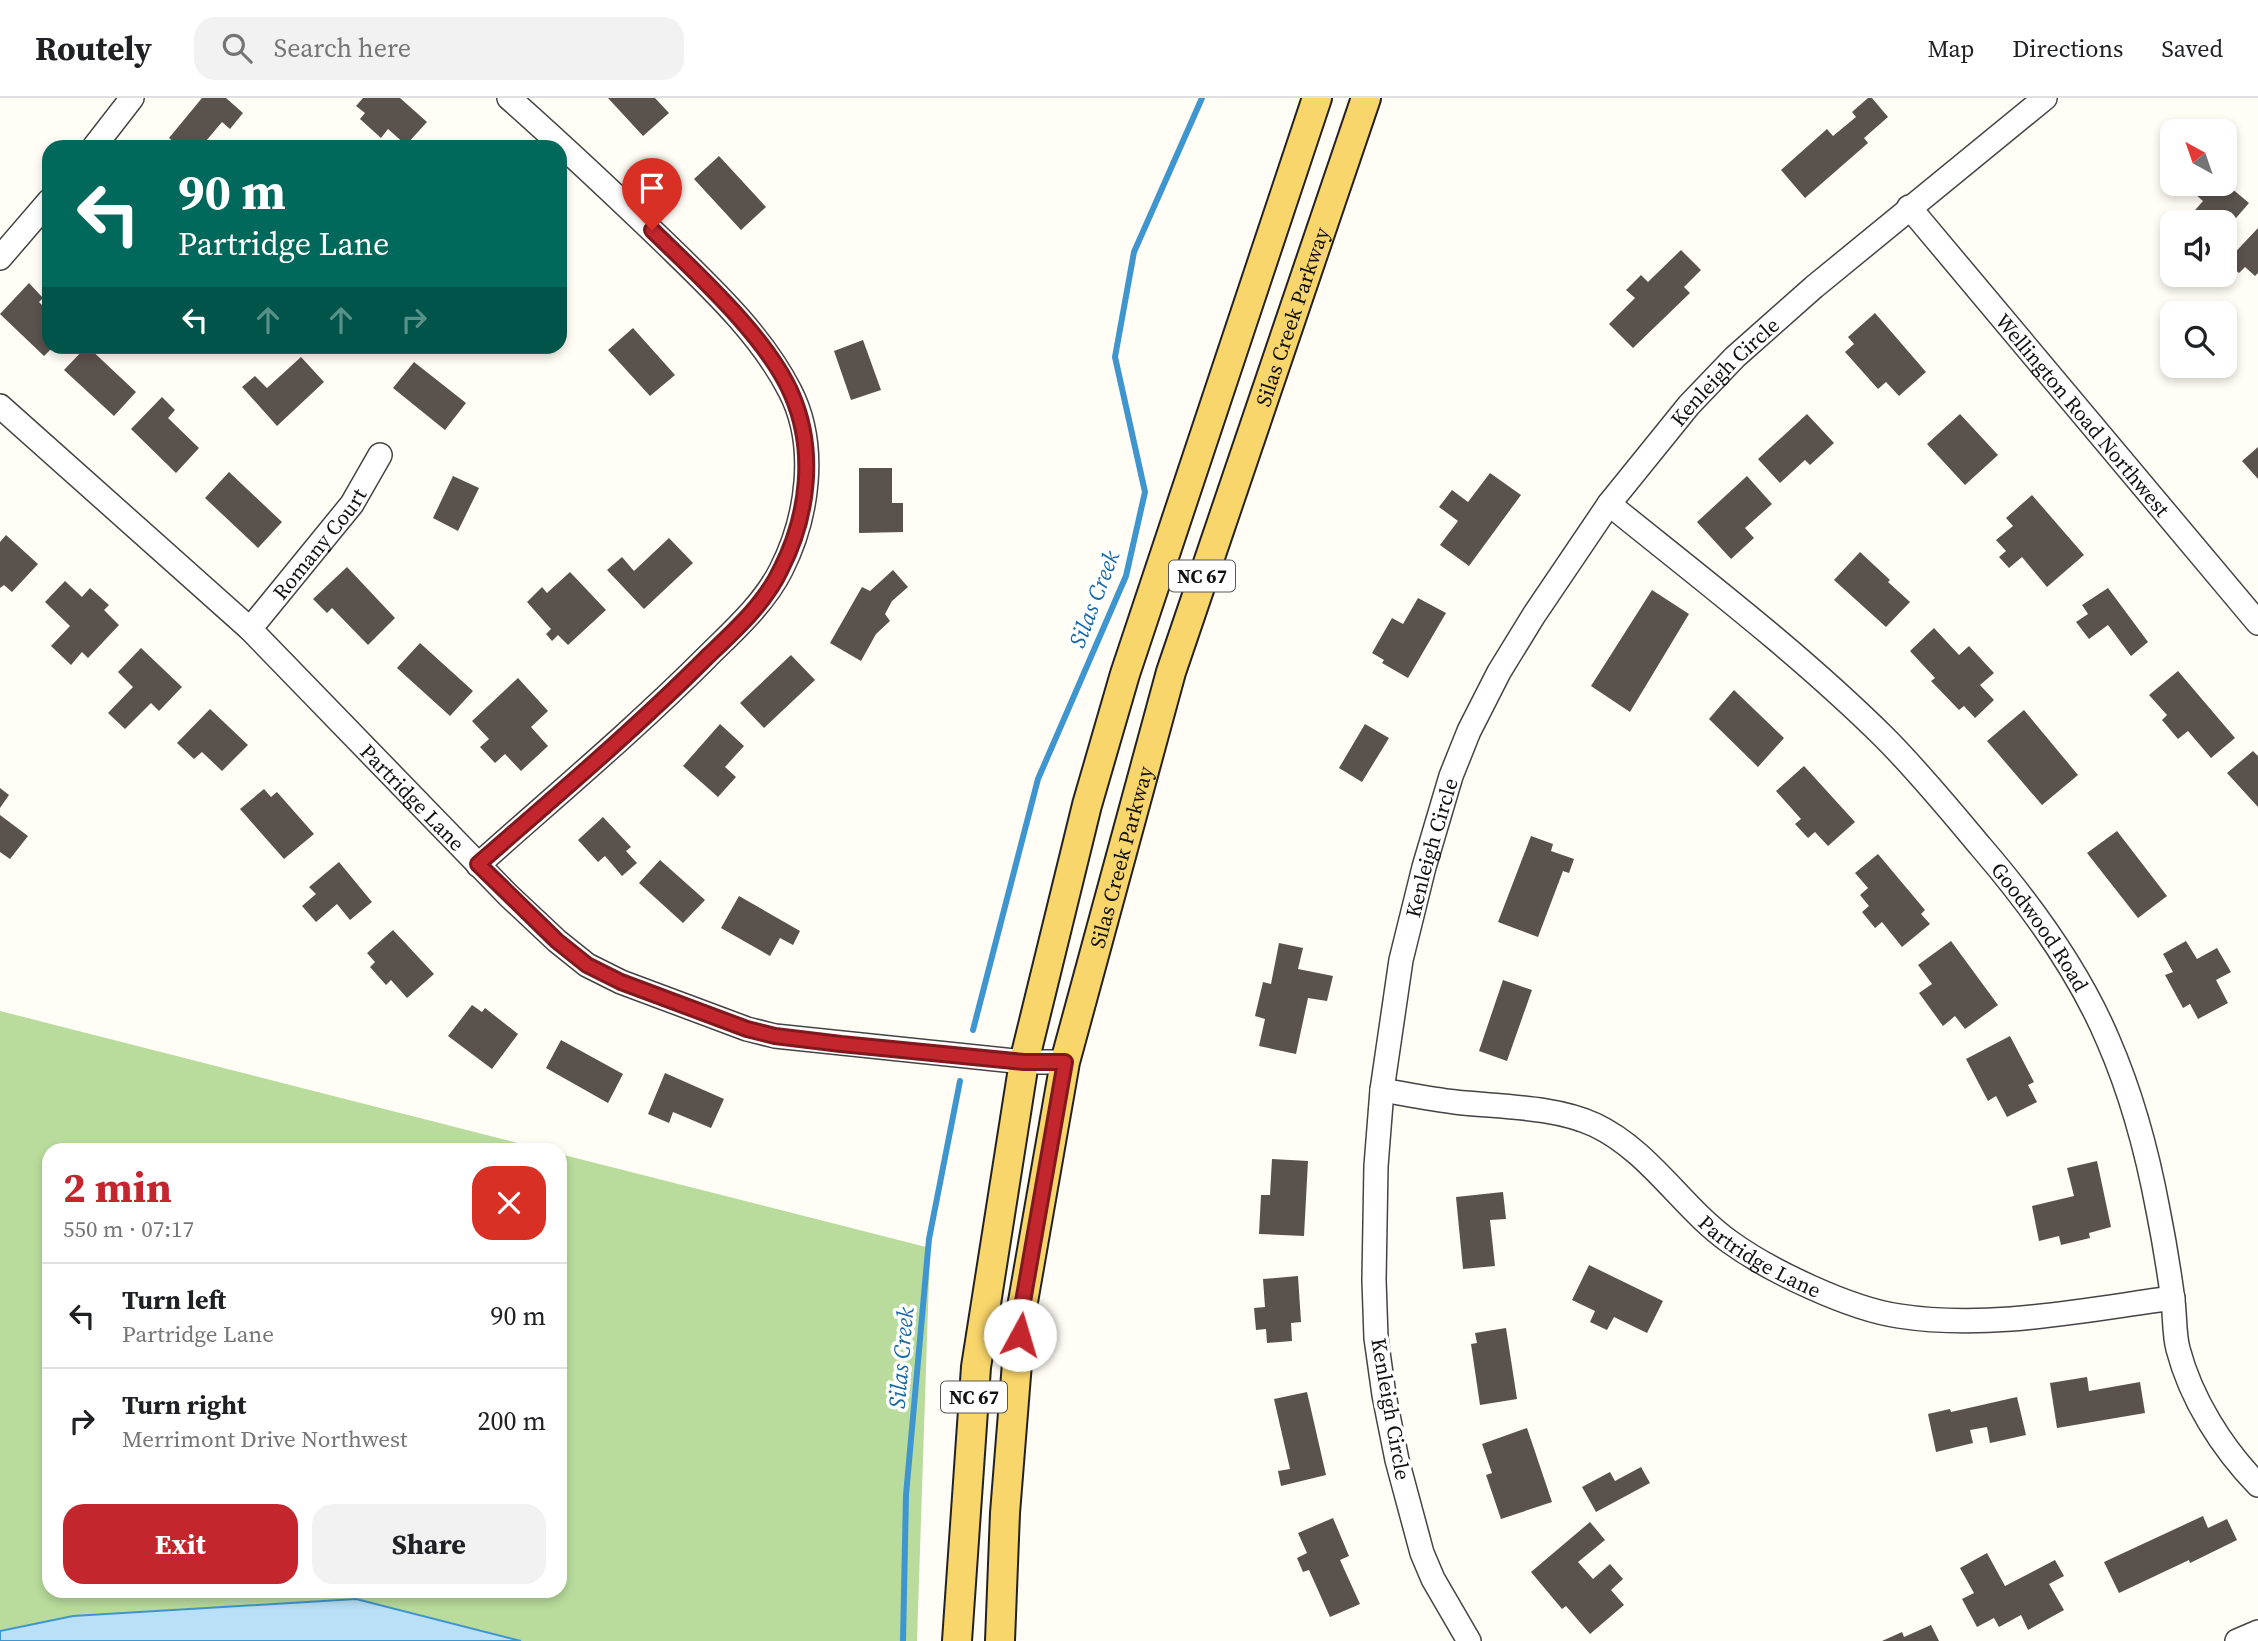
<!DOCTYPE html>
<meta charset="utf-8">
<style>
:root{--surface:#fff;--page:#f2f2f2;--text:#202124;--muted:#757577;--line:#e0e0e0;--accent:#c4262e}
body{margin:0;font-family:"Source Serif 4",serif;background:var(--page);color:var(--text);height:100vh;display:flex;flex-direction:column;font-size:26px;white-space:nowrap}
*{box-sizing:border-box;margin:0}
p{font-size:23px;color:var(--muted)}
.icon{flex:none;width:38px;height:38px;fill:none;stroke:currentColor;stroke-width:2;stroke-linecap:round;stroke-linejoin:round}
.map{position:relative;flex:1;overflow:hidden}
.panel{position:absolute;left:42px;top:1045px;width:525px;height:455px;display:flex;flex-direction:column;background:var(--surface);border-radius:21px;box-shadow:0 4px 10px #0003}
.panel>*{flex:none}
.hud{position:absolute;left:42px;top:42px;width:525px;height:214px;border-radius:21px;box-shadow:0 4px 10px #0003;background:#00695c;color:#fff;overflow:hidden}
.needle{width:46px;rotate:320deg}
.tools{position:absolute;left:2160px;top:21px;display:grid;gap:14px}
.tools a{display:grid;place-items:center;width:77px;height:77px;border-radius:14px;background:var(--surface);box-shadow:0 4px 10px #0003;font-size:35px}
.pin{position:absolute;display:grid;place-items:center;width:60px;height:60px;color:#fff;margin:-72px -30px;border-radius:50% 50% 50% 0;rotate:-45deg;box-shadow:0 0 7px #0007}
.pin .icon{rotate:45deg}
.me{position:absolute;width:77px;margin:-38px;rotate:6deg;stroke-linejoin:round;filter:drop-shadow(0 0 5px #0008)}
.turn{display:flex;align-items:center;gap:24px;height:147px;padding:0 21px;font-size:32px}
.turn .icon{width:91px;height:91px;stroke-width:2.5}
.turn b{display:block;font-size:49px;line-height:60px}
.lanes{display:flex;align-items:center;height:66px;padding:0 21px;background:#0003;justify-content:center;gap:35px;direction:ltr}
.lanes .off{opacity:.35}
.round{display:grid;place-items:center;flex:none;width:74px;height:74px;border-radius:21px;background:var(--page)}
.overview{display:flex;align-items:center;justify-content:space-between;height:119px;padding:0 21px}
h1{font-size:42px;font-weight:700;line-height:52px;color:var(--accent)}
.action{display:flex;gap:14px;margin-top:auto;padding:14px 21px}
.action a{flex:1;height:80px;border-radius:21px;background:var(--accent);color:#fff;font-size:28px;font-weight:700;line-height:80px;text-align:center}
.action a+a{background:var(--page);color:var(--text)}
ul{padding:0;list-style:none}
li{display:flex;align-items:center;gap:21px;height:105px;padding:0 21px;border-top:2px solid var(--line)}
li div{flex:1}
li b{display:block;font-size:26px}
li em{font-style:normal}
header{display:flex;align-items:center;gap:42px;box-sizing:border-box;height:98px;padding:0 35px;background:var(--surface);border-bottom:2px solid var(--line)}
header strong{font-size:33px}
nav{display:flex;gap:38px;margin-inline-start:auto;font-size:24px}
.search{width:490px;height:63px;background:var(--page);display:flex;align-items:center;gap:18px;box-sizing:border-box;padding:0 24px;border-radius:21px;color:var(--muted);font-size:26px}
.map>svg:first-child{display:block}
</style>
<header>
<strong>Routely</strong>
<div class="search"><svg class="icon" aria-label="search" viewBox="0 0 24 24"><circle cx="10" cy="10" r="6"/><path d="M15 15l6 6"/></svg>Search here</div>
<nav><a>Map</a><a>Directions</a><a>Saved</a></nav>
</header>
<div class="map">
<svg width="2258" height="1543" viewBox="0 0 2258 1543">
<rect width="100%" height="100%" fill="#fffdf5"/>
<path fill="#b9dc9c" d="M0 913 545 1052H49V1493H560V1056L930 1150 917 1543H0Z"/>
<path fill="#b9e0f7" stroke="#3f96cf" stroke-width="2" d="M356 1501 521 1543H0V1533L73 1518Z"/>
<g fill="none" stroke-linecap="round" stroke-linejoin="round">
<path stroke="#3f96cf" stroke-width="6" d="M973 932 1038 681 1126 478 1145 394 1115 259 1134 154 1202 0
M903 1543 906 1397 929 1141 960 983"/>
</g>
<path fill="#5a524d" d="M202 0H226L243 15 230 31 222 24 201 49H180L169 40Z
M363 0H400L427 24 406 47 388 31 381 40 360 21 365 15 356 8Z
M608 0H655L669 15 643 38Z
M1868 0H1872L1888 19 1864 40 1868 45 1805 100 1781 72 1827 31 1833 38 1856 19 1852 14Z
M719 58 766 109 741 132 694 81Z
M2224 84 2249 105 2224 134V124H2195L2189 119 2203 103 2186 88 2188 86H2224Z
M2258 130V175L2255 178 2245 169 2239 175 2226 164Z
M1681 152 1701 172 1684 189 1690 195 1633 250 1609 226 1635 200 1626 192 1641 177 1648 184Z
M29 185 43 200 39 204 49 214V248H54L44 258 0 216Z
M1875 215 1926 274 1899 298 1886 284 1878 291 1845 254 1854 246 1848 239Z
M633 230 675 277 650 298 608 252Z
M863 242 881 292 851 302 834 253Z
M87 248 136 294 114 318 64 272Z
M301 259 324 284 277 328 242 289 255 278 267 290Z
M414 264 466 305 445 332 393 290Z
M162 299 175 312 168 320 199 350 176 375 131 331Z
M1807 316 1834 345 1810 367 1805 362 1780 385 1758 361Z
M1960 316 1998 357 1965 387 1927 346Z
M2258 349V381L2242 363Z
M859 370H892V405H903V434L859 435Z
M229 374 282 424 258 450 205 400Z
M1490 375 1521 397 1469 468 1440 447 1458 423 1439 409 1452 392 1468 404Z
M453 378 479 390 458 433 433 420Z
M1747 378 1772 406 1745 430 1754 440 1731 461 1697 424Z
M2032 397 2084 457 2047 489 2022 459 2009 470 1999 459 2006 453 1996 442 2013 428 2006 420Z
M6 437 38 466 12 494 4 487 0 490V444Z
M669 440 693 465 644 511 607 472 622 459 634 473Z
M1860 454 1890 482 1888 484 1910 504 1886 529 1834 482Z
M347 469 395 520 368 547 332 510 327 515 313 501Z
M893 472 908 489 892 503 885 516 890 523 876 536 861 563 830 545 862 489 870 493Z
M570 474 606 512 568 547 558 537 552 543 546 536 551 531 527 504 542 489 547 495Z
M65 483 82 499 90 490 109 507 104 512 119 527 88 560 82 554 71 567 51 548 70 528 45 504Z
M2108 490 2148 544 2131 558 2108 527 2089 541 2076 524 2088 516 2082 507Z
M1652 492 1689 516 1630 614 1591 588Z
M1418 500 1446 515 1408 580 1382 565 1384 562 1372 555 1392 520 1403 526Z
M1934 530 1959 557 1969 548 1994 575 1980 587 1994 602 1975 620 1964 608 1959 612 1931 583 1935 580 1910 553Z
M420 545 473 593 450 618 397 570Z
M141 550 182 589 159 613 151 605 125 631 108 615 133 589 118 574Z
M791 557 815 582 764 630 740 605Z
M2178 573 2235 640 2211 660 2188 633 2178 641 2162 622 2167 617 2149 597Z
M518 580 548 613 531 629 548 648 521 673 505 656 495 665 480 649 489 641 472 623Z
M1734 592 1784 640 1758 669 1709 621Z
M210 611 248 647 222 673 202 654 194 661 177 645Z
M2024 612 2078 677 2042 707 1987 643Z
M720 626 744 648 725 669 736 679 718 699 683 668Z
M1365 626 1389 640 1362 684 1339 670Z
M2253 653 2258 658V709L2227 675Z
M1804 668 1855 724 1828 748 1815 734 1808 740 1795 726 1801 721 1776 693Z
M0 690 9 697 0 710Z
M264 691 271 699 277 694 314 736 284 761 240 711Z
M0 717 28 738 10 761 0 754Z
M603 719 631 749 626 753 637 765 622 778 605 758 598 764 578 742Z
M2117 733 2167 798 2138 820 2087 755Z
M1531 738 1553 746 1551 753 1574 761 1569 775 1563 773 1538 839 1498 824Z
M1878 756 1925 812 1921 816 1930 826 1902 849 1882 824 1875 830 1862 814 1869 808 1860 797 1868 790 1855 775Z
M660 762 705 802 683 825 639 785Z
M339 764 372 804 350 822 337 806 316 824 302 808 316 796 309 789Z
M739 798 800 833 793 847 780 840 770 858 721 830Z
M393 832 434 876 407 900 391 882 386 887 370 869 375 864 367 855Z
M1951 843 1998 907 1965 931 1955 918 1943 928 1919 895 1932 886 1918 867Z
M2186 843 2197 861 2217 850 2231 874 2216 882 2228 905 2198 921 2190 906 2183 910 2165 877 2173 874 2163 856Z
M1279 845 1303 850 1298 871 1333 878 1327 903 1308 900 1296 956 1259 948 1265 921 1255 918 1263 884 1271 886Z
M1503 882 1532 892 1507 963 1479 953Z
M472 907 482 914 485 910 518 936 492 971 448 938Z
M2010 938 2034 984 2028 987 2037 1004 2007 1019 1996 998 1988 1003 1966 961Z
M561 942 623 976 608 1005 546 970Z
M665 975 724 1001 711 1030 673 1014 669 1025 648 1016Z
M1272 1061 1308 1063 1304 1138 1259 1136 1261 1097H1270Z
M2097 1063 2111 1129 2089 1135 2090 1140 2061 1147 2059 1138 2039 1143 2032 1108 2074 1098 2067 1070Z
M1503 1094 1506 1121 1490 1122 1495 1168 1463 1171 1456 1099Z
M1589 1167 1663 1203 1647 1235 1614 1219 1607 1232 1590 1224 1595 1213 1572 1202Z
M1298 1178 1301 1224 1291 1225 1292 1243 1267 1245 1266 1231 1256 1232 1254 1210 1265 1209 1263 1181Z
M1506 1230 1517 1301 1480 1307 1471 1246 1477 1245 1475 1235Z
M2087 1279 2089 1293 2140 1284 2145 1315 2057 1330 2050 1285Z
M1307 1294 1326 1377 1281 1388 1278 1373 1290 1371 1274 1301Z
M2017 1299 2026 1337 1990 1345 1987 1329 1970 1332 1973 1345 1936 1354 1928 1316 1950 1311 1951 1314Z
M1527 1330 1552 1404 1501 1421 1486 1377 1492 1375 1482 1346Z
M1641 1369 1650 1385 1596 1414 1582 1389 1610 1374 1615 1383Z
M2203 1418 2208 1430 2227 1421 2237 1442 2190 1465 2189 1462 2119 1495 2104 1464Z
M1333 1420 1349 1458 1340 1462 1360 1506 1330 1519 1309 1472 1303 1474 1297 1460 1307 1455 1298 1435Z
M1590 1424 1605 1442 1578 1464 1593 1481 1610 1466 1623 1481 1611 1492 1624 1507 1590 1536 1566 1508 1562 1511 1531 1474Z
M1987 1455 2005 1488 2055 1462 2064 1478 2049 1486 2064 1512 2028 1532 2021 1517 1999 1529 1994 1520 1977 1529 1962 1501 1974 1495 1960 1470Z
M1931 1527 1939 1543H1882L1902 1534 1904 1539Z"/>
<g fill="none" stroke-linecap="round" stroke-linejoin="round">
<g stroke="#444" stroke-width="26">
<g id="minor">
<path d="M94 49 132 0"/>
<path id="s1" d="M1909 109 2258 525"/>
<path d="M0 160 49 103"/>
<path id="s2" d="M0 308 250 531 508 797 557 843 587 867 621 884 747 931 775 938 1024 964H1065"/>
<path id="s3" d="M1609 406C1702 481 1799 555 1884 639 1918 673 1950 712 1981 749 2031 807 2078 871 2108 942 2132 997 2147 1053 2158 1112 2164 1142 2169 1172 2173 1203 2175 1218 2174 1236 2178 1251 2191 1301 2222 1350 2258 1387"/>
<path id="s4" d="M250 531 352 406 380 357"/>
<path d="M478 767C554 699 633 633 706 560 732 534 764 506 781 472 808 419 818 347 790 293 761 236 710 189 664 144 613 95 562 47 509 0"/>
<path id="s5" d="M1382 992C1406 996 1430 1001 1455 1004 1499 1009 1554 1008 1595 1027 1650 1053 1682 1110 1730 1144 1770 1173 1850 1211 1899 1218 1989 1232 2083 1212 2173 1200"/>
<path id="s6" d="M1469 1543 1433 1481 1422 1455 1397 1362 1384 1297 1376 1240 1374 1182 1376 1068 1382 992 1401 862 1424 769 1451 678 1469 633 1499 574 1534 517 1609 406 1689 307 1735 259 1814 189 2045 0"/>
<path d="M2237 1543 2258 1534"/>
</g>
</g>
<g stroke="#222" stroke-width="32">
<g id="major">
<path d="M957 1543 976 1269 1024 964 1087 707 1125 576 1317 0"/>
<path id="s7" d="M1000 1543 1005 1415 1021 1215 1065 964 1171 574 1366 0"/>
</g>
</g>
<use href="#minor" stroke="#fff" stroke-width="23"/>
<use href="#major" stroke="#f9d66b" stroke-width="28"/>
</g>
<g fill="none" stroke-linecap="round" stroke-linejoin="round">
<g stroke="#7f191e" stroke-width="18">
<path id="route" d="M652 132C697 176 768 240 792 297 816 353 808 418 781 471 765 506 733 534 706 560 634 632 555 699 478 766L557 843 587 867 621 884 747 931 775 938 841 946 1024 964H1065L1021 1215 1020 1237"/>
</g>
<use href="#route" stroke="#c4262e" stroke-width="12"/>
</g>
<g text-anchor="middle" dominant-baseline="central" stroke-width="7" stroke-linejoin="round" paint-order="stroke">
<g fill="#fff" stroke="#585858" stroke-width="2">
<rect x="1169" y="462.5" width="66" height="31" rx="5"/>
<rect x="941" y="1283.5" width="66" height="31" rx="5"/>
</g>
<g font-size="19" font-weight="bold" fill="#111">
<text x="1202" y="478">NC 67</text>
<text x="974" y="1299">NC 67</text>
</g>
<g font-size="21" fill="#111" stroke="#fff">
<text stroke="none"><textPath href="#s7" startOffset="1363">Silas Creek Parkway</textPath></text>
<text stroke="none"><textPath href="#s6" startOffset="1382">Kenleigh Circle</textPath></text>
<text stroke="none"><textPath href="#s1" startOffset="271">Wellington Road Northwest</textPath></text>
<text stroke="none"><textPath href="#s4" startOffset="110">Romany Court</textPath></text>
<text stroke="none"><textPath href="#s2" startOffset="569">Partridge Lane</textPath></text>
<text stroke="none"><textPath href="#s6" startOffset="816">Kenleigh Circle</textPath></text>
<text stroke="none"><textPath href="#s7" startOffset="796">Silas Creek Parkway</textPath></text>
<text stroke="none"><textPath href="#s3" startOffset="607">Goodwood Road</textPath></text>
<text stroke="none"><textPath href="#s5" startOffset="429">Partridge Lane</textPath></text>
<text transform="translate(1391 1311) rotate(80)">Kenleigh Circle</text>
</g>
<g font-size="23" font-style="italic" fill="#1768a6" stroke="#fff">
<text transform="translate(1094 501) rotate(-69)">Silas Creek</text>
<text transform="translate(901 1260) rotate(-85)">Silas Creek</text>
</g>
</g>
</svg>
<div class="tools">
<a><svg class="needle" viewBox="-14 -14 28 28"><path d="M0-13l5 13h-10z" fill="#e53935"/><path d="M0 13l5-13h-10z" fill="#757577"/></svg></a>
<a><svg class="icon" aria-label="sound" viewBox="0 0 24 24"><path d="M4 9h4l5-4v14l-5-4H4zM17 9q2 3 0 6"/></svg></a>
<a><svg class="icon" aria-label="search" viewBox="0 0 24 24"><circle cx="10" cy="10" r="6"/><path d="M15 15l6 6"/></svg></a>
</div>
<div class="pin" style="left:652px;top:132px;background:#d93025"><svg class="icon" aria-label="arrive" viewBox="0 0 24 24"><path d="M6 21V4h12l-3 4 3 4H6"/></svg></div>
<svg class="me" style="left:1020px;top:1237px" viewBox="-20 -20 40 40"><circle r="19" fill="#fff"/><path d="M0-13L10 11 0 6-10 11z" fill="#c4262e"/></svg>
<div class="hud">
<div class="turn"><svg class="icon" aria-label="left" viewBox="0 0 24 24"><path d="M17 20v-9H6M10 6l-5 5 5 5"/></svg><div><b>90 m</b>Partridge Lane</div></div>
<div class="lanes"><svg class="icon" aria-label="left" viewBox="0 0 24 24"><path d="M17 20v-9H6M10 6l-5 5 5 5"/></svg><svg class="icon off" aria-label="ahead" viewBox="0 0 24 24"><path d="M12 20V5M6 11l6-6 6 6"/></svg><svg class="icon off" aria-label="ahead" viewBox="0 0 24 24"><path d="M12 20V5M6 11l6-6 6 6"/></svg><svg class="icon off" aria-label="right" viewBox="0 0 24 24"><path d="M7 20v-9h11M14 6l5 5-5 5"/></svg></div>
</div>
<section class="panel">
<div class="overview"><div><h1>2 min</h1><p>550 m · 07:17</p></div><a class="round" style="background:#d93025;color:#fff"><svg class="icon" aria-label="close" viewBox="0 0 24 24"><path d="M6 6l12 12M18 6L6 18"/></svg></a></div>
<ul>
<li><svg class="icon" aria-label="left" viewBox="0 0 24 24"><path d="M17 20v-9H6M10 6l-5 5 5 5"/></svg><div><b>Turn left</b><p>Partridge Lane</p></div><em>90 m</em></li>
<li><svg class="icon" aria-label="right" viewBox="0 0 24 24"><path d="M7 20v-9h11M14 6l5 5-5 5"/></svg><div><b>Turn right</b><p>Merrimont Drive Northwest</p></div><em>200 m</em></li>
</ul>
<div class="action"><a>Exit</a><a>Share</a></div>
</section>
</div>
